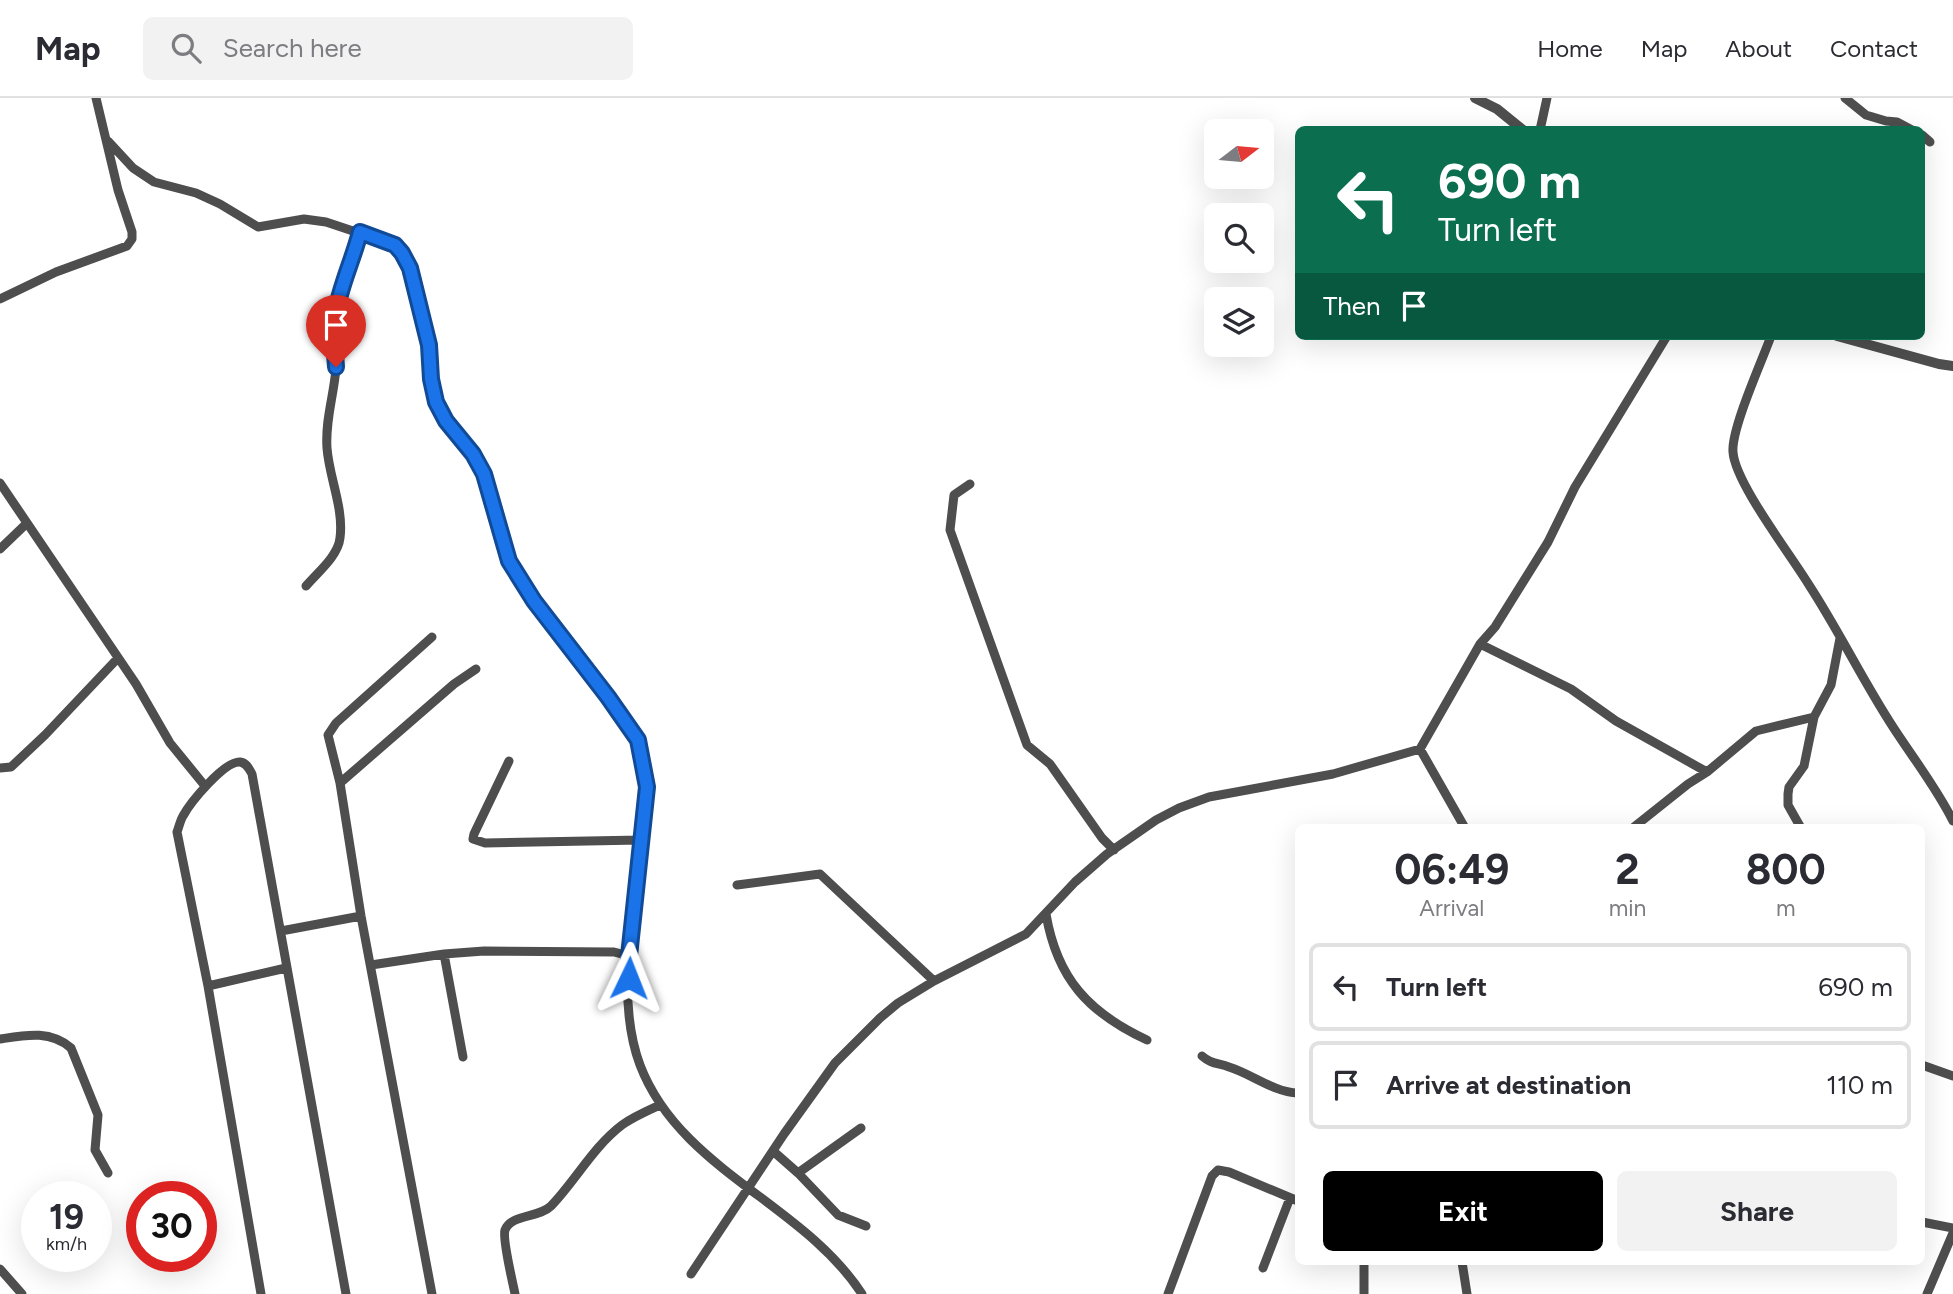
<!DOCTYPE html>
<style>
:root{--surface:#fff;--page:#f2f2f3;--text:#2b2b33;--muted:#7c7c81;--line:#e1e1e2;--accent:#000}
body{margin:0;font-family:Figtree,sans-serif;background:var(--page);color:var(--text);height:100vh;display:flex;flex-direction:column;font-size:26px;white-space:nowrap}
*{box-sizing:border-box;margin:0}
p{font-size:23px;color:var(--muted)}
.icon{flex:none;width:38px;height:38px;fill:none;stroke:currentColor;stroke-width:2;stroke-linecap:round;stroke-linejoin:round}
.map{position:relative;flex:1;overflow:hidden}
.panel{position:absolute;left:1295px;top:726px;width:630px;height:441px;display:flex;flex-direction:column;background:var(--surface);border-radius:10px;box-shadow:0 7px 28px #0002}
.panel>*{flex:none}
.banner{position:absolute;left:1295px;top:28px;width:630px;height:214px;border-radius:10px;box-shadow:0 7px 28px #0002;background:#0b6e4f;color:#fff;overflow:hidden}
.needle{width:46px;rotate:74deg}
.tools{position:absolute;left:1204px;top:21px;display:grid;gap:14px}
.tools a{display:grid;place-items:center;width:70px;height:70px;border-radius:10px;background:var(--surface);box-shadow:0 7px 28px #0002;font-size:35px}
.speed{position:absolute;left:21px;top:1083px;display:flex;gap:14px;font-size:35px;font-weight:700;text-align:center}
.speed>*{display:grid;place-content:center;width:91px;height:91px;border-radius:50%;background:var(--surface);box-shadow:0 7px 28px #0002;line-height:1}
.speed small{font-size:18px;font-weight:400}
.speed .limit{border:10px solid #d22;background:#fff;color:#111}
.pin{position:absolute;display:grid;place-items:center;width:60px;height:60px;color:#fff;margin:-72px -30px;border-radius:50% 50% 50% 0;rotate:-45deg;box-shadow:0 0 7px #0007}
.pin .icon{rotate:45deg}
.me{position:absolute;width:77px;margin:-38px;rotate:2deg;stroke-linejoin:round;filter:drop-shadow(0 0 5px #0008)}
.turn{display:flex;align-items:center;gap:24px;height:147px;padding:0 28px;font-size:32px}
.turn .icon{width:91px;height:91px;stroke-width:2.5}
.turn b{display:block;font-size:49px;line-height:60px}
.then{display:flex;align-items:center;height:66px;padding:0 28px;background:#0003;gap:14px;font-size:26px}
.eta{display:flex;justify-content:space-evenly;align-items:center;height:119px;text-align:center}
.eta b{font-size:42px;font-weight:700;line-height:49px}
.cta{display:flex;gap:14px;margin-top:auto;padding:14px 28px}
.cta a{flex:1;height:80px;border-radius:10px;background:var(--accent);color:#fff;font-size:28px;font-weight:700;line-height:80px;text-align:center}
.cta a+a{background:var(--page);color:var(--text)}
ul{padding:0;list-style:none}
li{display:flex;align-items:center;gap:21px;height:88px;margin:0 14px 10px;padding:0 14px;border:4px solid var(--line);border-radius:10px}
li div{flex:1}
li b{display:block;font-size:26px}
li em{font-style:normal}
header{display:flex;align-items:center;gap:42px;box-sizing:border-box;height:98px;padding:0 35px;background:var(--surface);border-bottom:2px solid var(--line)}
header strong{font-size:33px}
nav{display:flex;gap:38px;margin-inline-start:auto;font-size:24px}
.search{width:490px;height:63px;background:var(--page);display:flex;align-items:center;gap:18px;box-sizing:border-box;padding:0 24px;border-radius:10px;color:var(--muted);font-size:26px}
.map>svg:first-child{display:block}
</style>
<header>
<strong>Map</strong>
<div class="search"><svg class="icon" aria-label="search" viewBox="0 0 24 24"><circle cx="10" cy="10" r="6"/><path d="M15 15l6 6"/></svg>Search here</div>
<nav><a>Home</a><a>Map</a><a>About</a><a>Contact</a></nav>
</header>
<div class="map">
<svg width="1953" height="1196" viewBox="0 0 1953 1196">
<rect width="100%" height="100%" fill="#fff"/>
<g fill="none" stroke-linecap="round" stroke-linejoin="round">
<path stroke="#4e4e4e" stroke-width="9" d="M1845 0 1866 17 1886 23 1897 24 1912 32
M1540 32 1547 0
M1922 37 1930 44
M108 43 133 70 154 84 196 95 220 106 258 129 304 121 326 124 395 147C412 166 428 224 429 250 431 268 430 286 437 304 446 331 471 348 483 375 496 403 497 434 509 463 513 474 521 484 528 494 547 522 568 550 590 577 606 597 625 617 637 641 643 653 645 674 646 688 648 712 641 737 638 761 631 824 617 906 640 967 680 1072 803 1105 862 1196
M0 201 56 174 127 148 132 141V134L118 92 96 0
M1771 238C1762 263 1731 331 1733 354 1735 385 1791 457 1809 487 1839 533 1863 583 1893 629 1913 660 1936 689 1953 723
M0 385 136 586 170 645 205 688
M970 386 954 397 950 432 1027 647 1050 666 1102 740 1114 752
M0 451 26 426
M306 488C318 474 338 458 340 440 344 410 329 379 327 350 325 322 334 297 336 270 337 254 332 238 334 221 338 191 353 163 360 134
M1480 546 1571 591 1616 623 1707 674
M509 663 474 736 473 741 485 745 641 742
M0 670 11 669 45 637 118 560
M340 685 454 586 476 571
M1634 729 1688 686 1707 674 1756 633 1814 619
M1465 730 1420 651 1480 546 1495 529 1548 444 1575 389 1667 238
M1801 730 1788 707V696L1789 689 1804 668 1814 619 1831 587 1840 540
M737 787 820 776 934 883
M1046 816C1057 881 1089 915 1147 942
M281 833 361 818
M444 856 463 959
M371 867 444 856 484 853 614 854 629 858
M208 888 286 870
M0 941C26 937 50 932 71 950L98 1017 95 1052 108 1075
M1202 958C1211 966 1218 965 1229 969 1252 976 1273 994 1298 995
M1922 967 1953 978
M773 1053 798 1075 861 1030
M798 1075 838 1117 866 1128
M1922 1124 1953 1130
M1462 1164 1467 1196
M1263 1170 1290 1100
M0 1171 22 1196
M691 1176 784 1036 835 965 880 920 898 905 934 883 1026 836 1075 784 1107 756 1156 722 1179 710 1209 699 1333 676 1420 651
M261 1196 208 888 177 734C179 729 180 723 183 718 190 705 224 663 240 664 247 665 249 671 252 676L346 1196
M432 1196 361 818 340 685 328 637 336 625 432 539
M515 1196C513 1185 502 1141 505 1132 511 1116 539 1120 551 1108 576 1082 593 1049 622 1027 633 1019 647 1013 660 1007
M1168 1196 1212 1078 1218 1072 1229 1074 1298 1103
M1364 1196V1164
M1927 1196 1953 1135"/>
<path stroke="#4e4e4e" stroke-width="10" d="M1475 0 1497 11 1523 32
M1837 238 1939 266 1953 268"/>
</g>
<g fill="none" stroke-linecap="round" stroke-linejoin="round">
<g stroke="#114b97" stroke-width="18">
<path id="route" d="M336 269C335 252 332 235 335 219 339 190 353 162 360 134L395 147 402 155 410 170 429 247 431 281 436 304 446 323 473 356 484 376 509 463 534 503 608 599 638 642 647 689 629 858V880"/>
</g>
<use href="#route" stroke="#1a73e8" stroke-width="12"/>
</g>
</svg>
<div class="tools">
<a><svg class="needle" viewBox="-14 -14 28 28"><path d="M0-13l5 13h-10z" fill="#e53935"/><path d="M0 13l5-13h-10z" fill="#7c7c81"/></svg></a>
<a><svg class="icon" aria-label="search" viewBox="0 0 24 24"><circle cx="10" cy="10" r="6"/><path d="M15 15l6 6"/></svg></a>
<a><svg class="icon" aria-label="layers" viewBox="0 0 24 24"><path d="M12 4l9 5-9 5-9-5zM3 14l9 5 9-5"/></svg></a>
</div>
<div class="speed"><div>19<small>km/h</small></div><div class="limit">30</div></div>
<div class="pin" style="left:336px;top:269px;background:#d93025"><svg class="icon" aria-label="arrive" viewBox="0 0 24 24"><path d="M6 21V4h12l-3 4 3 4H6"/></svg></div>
<svg class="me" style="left:629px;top:880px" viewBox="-20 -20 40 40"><path d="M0-17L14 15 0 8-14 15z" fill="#1a73e8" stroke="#fff" stroke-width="4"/></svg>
<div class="banner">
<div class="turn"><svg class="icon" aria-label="left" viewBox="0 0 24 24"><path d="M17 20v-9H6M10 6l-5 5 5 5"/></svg><div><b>690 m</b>Turn left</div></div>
<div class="then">Then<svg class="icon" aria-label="arrive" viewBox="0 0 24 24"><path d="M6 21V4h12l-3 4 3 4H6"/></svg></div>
</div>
<section class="panel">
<div class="eta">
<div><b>06:49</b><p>Arrival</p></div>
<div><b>2</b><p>min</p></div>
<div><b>800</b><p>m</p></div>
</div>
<ul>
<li><svg class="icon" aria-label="left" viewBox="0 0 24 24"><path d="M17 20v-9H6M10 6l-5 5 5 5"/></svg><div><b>Turn left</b></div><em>690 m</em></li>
<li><svg class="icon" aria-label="arrive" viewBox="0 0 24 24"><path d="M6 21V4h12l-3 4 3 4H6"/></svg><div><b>Arrive at destination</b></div><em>110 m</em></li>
</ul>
<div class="cta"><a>Exit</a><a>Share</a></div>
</section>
</div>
